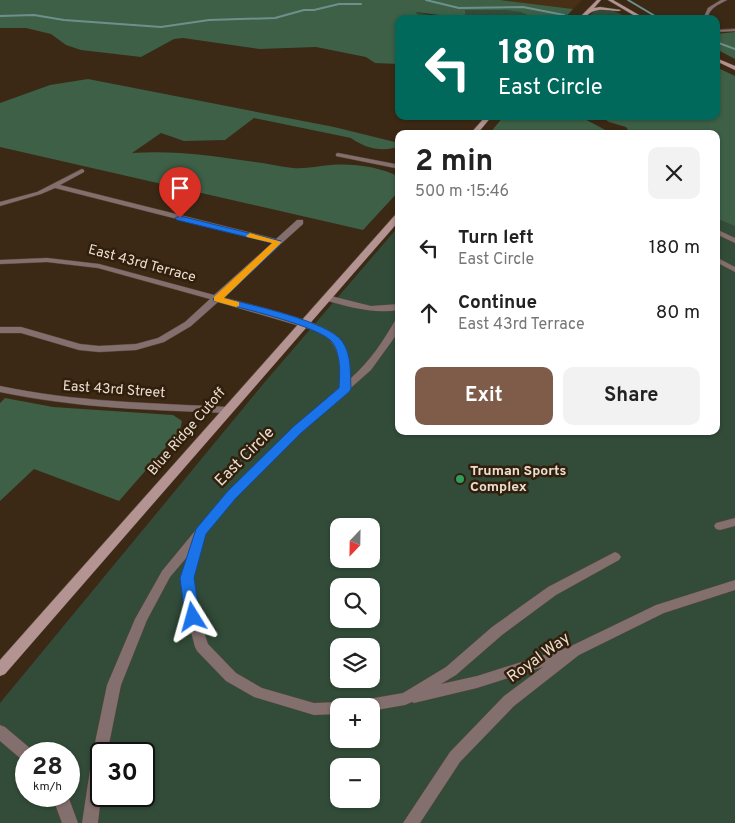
<!DOCTYPE html>
<meta charset="utf-8">
<style>
:root{--surface:#fff;--page:#f2f2f2;--text:#222;--muted:#767676;--accent:#7f5c49}
body{margin:0;font-family:Overpass,sans-serif;background:var(--page);color:var(--text);height:100vh;display:flex;flex-direction:column;font-size:19px;white-space:nowrap}
*{box-sizing:border-box;margin:0}
p{font-size:16px;color:var(--muted)}
.icon{flex:none;width:28px;height:28px;fill:none;stroke:currentColor;stroke-width:2;stroke-linecap:round;stroke-linejoin:round}
.map{position:relative;flex:1;overflow:hidden}
.side{position:absolute;left:395px;top:130px;width:325px;height:305px;display:flex;flex-direction:column;background:var(--surface);border-radius:10px;box-shadow:0 1px 4px #0004}
.side>*{flex:none}
.guide{position:absolute;left:395px;top:15px;width:325px;height:105px;border-radius:10px;box-shadow:0 1px 4px #0004;background:#00695c;color:#fff;overflow:hidden}
.needle{width:32px;rotate:202deg}
.tools{position:absolute;left:330px;top:518px;display:grid;gap:10px}
.tools a{display:grid;place-items:center;width:50px;height:50px;border-radius:10px;background:var(--surface);box-shadow:0 1px 4px #0004;font-size:25px}
.speed{position:absolute;left:15px;top:742px;display:flex;gap:10px;font-size:25px;font-weight:700;text-align:center}
.speed>*{display:grid;place-content:center;width:65px;height:65px;border-radius:50%;background:var(--surface);box-shadow:0 1px 4px #0004;line-height:1}
.speed small{font-size:12px;font-weight:400}
.speed .limit{border:2px solid #111;border-radius:8px;background:#fff;color:#111}
.pin{position:absolute;display:grid;place-items:center;width:42px;height:42px;color:#fff;margin:-51px -21px;border-radius:50% 50% 50% 0;rotate:-45deg;box-shadow:0 0 5px #0007}
.pin .icon{rotate:45deg}
.me{position:absolute;width:55px;margin:-28px;rotate:352deg;stroke-linejoin:round;filter:drop-shadow(0 0 4px #0008)}
.turn{display:flex;align-items:center;gap:18px;height:105px;padding:0 20px;font-size:22px}
.turn .icon{width:65px;height:65px;stroke-width:2.5}
.turn b{display:block;font-size:35px;line-height:42px}
.round{display:grid;place-items:center;flex:none;width:52px;height:52px;border-radius:10px;background:var(--page)}
.overview{display:flex;align-items:center;justify-content:space-between;height:85px;padding:0 20px}
h1{font-size:30px;font-weight:700;line-height:38px}
.button{display:flex;gap:10px;margin-top:auto;padding:10px 20px}
.button a{flex:1;height:58px;border-radius:10px;background:var(--accent);color:#fff;font-size:20px;font-weight:700;line-height:58px;text-align:center}
.button a+a{background:var(--page);color:var(--text)}
ul{padding:0;list-style:none}
li{display:flex;align-items:center;gap:15px;height:65px;padding:0 20px}
li div{flex:1}
li b{display:block;font-size:19px}
li em{font-style:normal}
.map>svg:first-child{display:block}
</style>
<div class="map">
<svg width="735" height="823" viewBox="0 0 735 823">
<rect width="100%" height="100%" fill="#3b2915"/>
<path fill="#483016" d="M500 0H582L573 9Z"/>
<path fill="#324c39" fill-rule="evenodd" d="M602 9 612 10 630 19H587L594 11Z
M465 10C486 9 518 5 536 19H423L419 18 416 12 434 16Z
M716 199 735 209V823H0V703L264 383 399 226V431H716ZM339 526H371V559H339ZM339 586H371V619H339ZM339 646H371V679H339ZM339 706H371V739H339ZM26 754H69V796H26ZM101 754H144V796H101ZM339 766H371V799H339Z"/>
<path fill="#3d6047" d="M0 0H500L573 9 564 19H536L521 12 506 10H465V15L454 17 416 12 419 17 423 19H399V64L375 63 366 57 316 47 259 49 183 38 174 39 141 57 81 50 66 45 51 34 26 28H0Z
M735 32V59L716 49V34Z
M716 67 735 76V226L716 218V134H631L626 127 609 122 600 116H716Z
M88 79 334 127 399 143V146C384 153 364 148 351 138L254 118 225 140 184 141 161 133 132 153C174 150 214 156 255 162 267 163 280 167 293 168 306 169 318 166 331 165 351 163 382 167 399 177V191L363 230 0 147V103L50 85Z
M504 116H579L613 134H489Z
M5 398 53 407 173 415 182 421 180 431 119 501 34 469 0 501V403Z"/>
<g fill="none" stroke-linecap="round" stroke-linejoin="round">
<path stroke="#6e908d" stroke-width="2" d="M426 0 459 8 523 7 564 15
M628 0 660 19
M0 16 34 15 64 20 161 27 209 20 275 18 304 10H314L339 4H361
M716 42 735 49"/>
<g stroke="#574633" stroke-width="1">
<path id="minor" d="M721 0H727C718 5 710 7 707 19H703L708 8Z
M735 29V31L716 32V30Z
M338 153 395 164 398 166 395 168 336 156V154Z
M82 169 84 170V172L60 185 276 239 297 220H303V224L222 297C247 304 325 321 339 338 348 350 349 365 350 379 371 360 382 343 396 319L399 318 397 334 371 370 301 432 235 498 205 534 193 578 199 617 208 644 236 673 262 688 314 703 339 702 344 703 345 706H339V714L314 715 254 697 226 681 197 651 195 647 187 617 181 578 187 557 170 577 147 620 121 685 107 754H101V796L98 823H82L92 757 107 685 135 619 162 571 227 492 293 428 340 387C340 364 341 345 320 332L218 302 191 326 164 342 136 350 99 352 79 350 21 333H0V327H21L80 344 99 346 136 344 158 338 185 322 210 299 98 268 47 262 0 264V260L47 258 99 264 214 295 272 243 55 188 41 194 0 206V202L37 192Z
M716 229 735 238V243L716 234Z
M716 257 735 267V272L716 262Z
M327 295 371 306 399 304V310C373 314 349 307 324 300V296Z
M0 386C75 402 151 403 227 407L232 410 227 413C151 410 75 408 0 392Z
M735 518V526L720 530 716 529 714 526 716 523Z
M615 552 619 554 621 557 619 560 556 595 502 635 456 675 441 684 477 676 569 647 656 605 735 580V590L664 613 579 655 514 706 460 762 420 823H403L450 752 504 696 543 667 477 688 414 703 412 702 405 705 371 711V706H355L357 701 403 693 446 667 492 627 548 587Z
M0 725 5 727 31 749 33 754H26V761L21 759 0 741Z
M52 796H68L78 823H62Z"/>
</g>
<g stroke="#574633" stroke-width="1">
<path id="secondary" d="M597 0H601L594 8 600 7 621 10 619 11C603 10 595 6 583 19H578Z
M608 0H613L646 19H640Z
M716 58 735 66V70L716 61Z
M486 116H492L477 134H470Z
M396 214H399V221L5 674 0 676V660Z"/>
</g>
<use href="#minor" fill="#836f6e" fill-rule="evenodd"/>
<use href="#secondary" fill="#b49493" fill-rule="evenodd"/>
</g>
<path fill="#1a73e8" stroke="#114b97" d="M180 216 281 241V244L224 298C251 305 327 321 342 341 352 355 350 373 351 389L349 392 301 433 236 498 206 534 194 578 200 617 198 621 193 623 188 621 185 617 180 578 196 529 227 492 293 427 339 388C340 373 341 356 333 343 321 326 237 307 214 301L213 299 272 243 177 220 175 218Z"/>
<path fill="#f59e0b" d="M250 233 282 242 224 298 239 302V306L236 307 214 301V297L272 243 247 237 246 236Z"/>
<circle fill="#2e9e5b" stroke="#311f0b" stroke-width="2" cx="460" cy="479" r="5"/>
<g text-anchor="middle" dominant-baseline="central" stroke-width="5" stroke-linejoin="round" paint-order="stroke">
<g font-size="14" fill="#eaded2" stroke="#311f0b">
<text transform="translate(142 264) rotate(15)">East 43rd Terrace</text>
<text transform="translate(114 390) rotate(4)">East 43rd Street</text>
<text transform="translate(187 432) rotate(-49)">Blue Ridge Cutoff</text>
</g>
<g font-size="14" font-weight="bold" fill="#eaded2" stroke="#311f0b" text-anchor="start">
<text x="470" y="471">Truman Sports<tspan x="470" dy="16">Complex</tspan></text>
</g>
<g font-size="16" fill="#eaded2" stroke="#311f0b">
<text transform="translate(245 457) rotate(-45)">East Circle</text>
<text transform="translate(539 658) rotate(-36)">Royal Way</text>
</g>
</g>
</svg>
<div class="tools">
<a><svg class="needle" viewBox="-14 -14 28 28"><path d="M0-13l5 13h-10z" fill="#e53935"/><path d="M0 13l5-13h-10z" fill="#767676"/></svg></a>
<a><svg class="icon" aria-label="search" viewBox="0 0 24 24"><circle cx="10" cy="10" r="6"/><path d="M15 15l6 6"/></svg></a>
<a><svg class="icon" aria-label="layers" viewBox="0 0 24 24"><path d="M12 4l9 5-9 5-9-5zM3 14l9 5 9-5"/></svg></a>
<a>+</a>
<a>−</a>
</div>
<div class="speed"><div>28<small>km/h</small></div><div class="limit">30</div></div>
<div class="pin" style="left:180px;top:218px;background:#d93025"><svg class="icon" aria-label="arrive" viewBox="0 0 24 24"><path d="M6 21V4h12l-3 4 3 4H6"/></svg></div>
<svg class="me" style="left:193px;top:617px" viewBox="-20 -20 40 40"><path d="M0-17L14 15 0 8-14 15z" fill="#1a73e8" stroke="#fff" stroke-width="4"/></svg>
<div class="guide">
<div class="turn"><svg class="icon" aria-label="left" viewBox="0 0 24 24"><path d="M17 20v-9H6M10 6l-5 5 5 5"/></svg><div><b>180 m</b>East Circle</div></div>
</div>
<section class="side">
<div class="overview"><div><h1>2 min</h1><p>500 m · 15:46</p></div><a class="round"><svg class="icon" aria-label="close" viewBox="0 0 24 24"><path d="M6 6l12 12M18 6L6 18"/></svg></a></div>
<ul>
<li><svg class="icon" aria-label="left" viewBox="0 0 24 24"><path d="M17 20v-9H6M10 6l-5 5 5 5"/></svg><div><b>Turn left</b><p>East Circle</p></div><em>180 m</em></li>
<li><svg class="icon" aria-label="ahead" viewBox="0 0 24 24"><path d="M12 20V5M6 11l6-6 6 6"/></svg><div><b>Continue</b><p>East 43rd Terrace</p></div><em>80 m</em></li>
</ul>
<div class="button"><a>Exit</a><a>Share</a></div>
</section>
</div>
